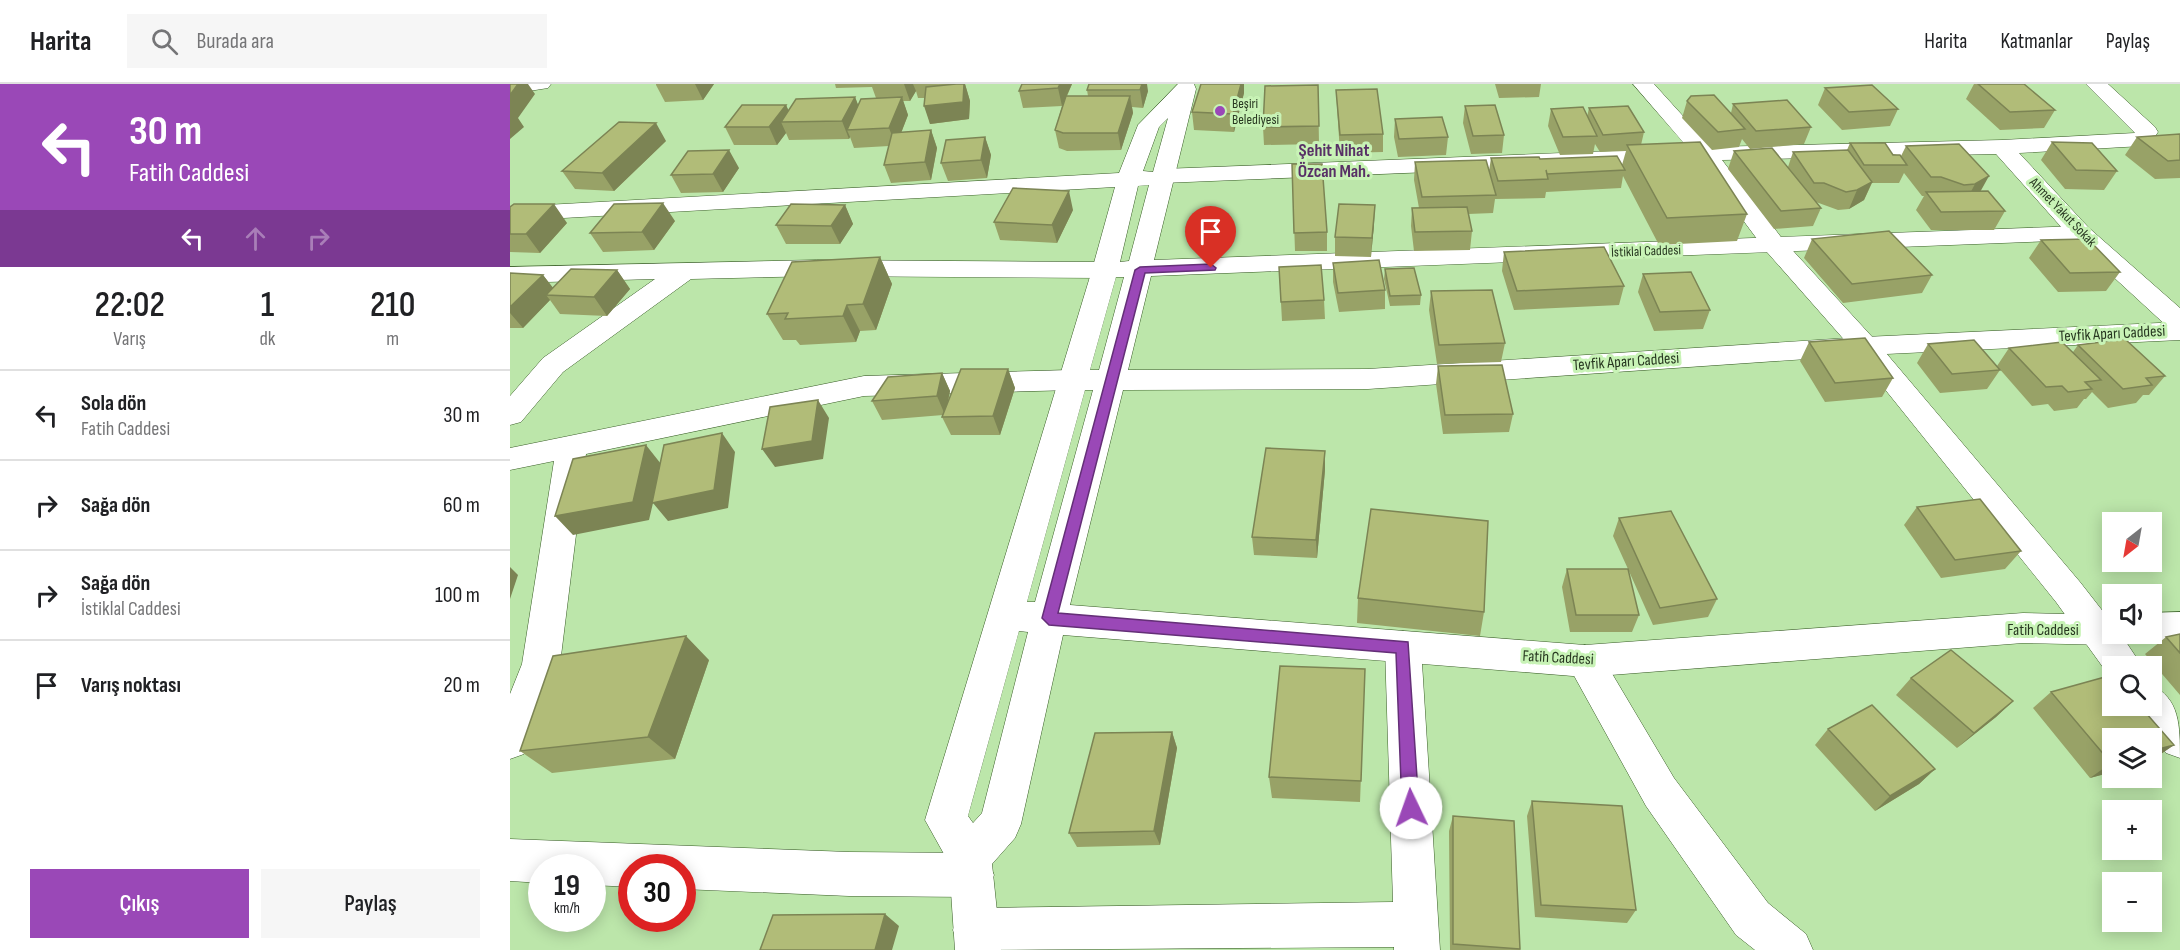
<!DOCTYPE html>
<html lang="tr">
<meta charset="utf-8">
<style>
:root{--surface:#fff;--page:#f6f6f6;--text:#202124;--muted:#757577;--line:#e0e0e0;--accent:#9a48b7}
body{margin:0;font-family:"Sofia Sans Condensed",sans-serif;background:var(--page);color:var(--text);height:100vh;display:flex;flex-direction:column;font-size:22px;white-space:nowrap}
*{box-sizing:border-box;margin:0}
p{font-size:20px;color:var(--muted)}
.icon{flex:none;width:33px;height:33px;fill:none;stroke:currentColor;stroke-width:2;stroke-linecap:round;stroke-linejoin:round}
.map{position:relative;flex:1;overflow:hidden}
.drawer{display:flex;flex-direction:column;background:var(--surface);width:510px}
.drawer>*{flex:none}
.guide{background:#9a48b7;color:#fff;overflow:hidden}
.needle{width:39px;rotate:211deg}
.controls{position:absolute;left:1592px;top:428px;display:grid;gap:12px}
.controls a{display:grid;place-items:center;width:60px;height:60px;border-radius:0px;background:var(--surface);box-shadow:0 3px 15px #0003;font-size:30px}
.speed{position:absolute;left:18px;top:770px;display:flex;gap:12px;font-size:30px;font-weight:700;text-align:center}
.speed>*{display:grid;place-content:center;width:78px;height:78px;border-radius:50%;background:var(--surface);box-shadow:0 3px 15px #0003;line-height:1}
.speed small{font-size:15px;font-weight:400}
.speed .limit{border:9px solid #d22;background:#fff;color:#111}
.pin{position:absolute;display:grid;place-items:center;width:51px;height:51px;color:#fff;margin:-62px -26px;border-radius:50% 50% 50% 0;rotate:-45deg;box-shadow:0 0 6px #0007}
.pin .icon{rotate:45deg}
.me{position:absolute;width:66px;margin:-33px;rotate:357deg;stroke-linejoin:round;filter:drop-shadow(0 0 4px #0008)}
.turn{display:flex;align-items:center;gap:21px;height:126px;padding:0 30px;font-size:27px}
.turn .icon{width:78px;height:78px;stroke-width:2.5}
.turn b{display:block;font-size:42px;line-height:51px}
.lanes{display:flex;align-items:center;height:57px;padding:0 30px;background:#0003;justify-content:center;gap:30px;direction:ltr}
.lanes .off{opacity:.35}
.eta{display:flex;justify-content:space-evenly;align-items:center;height:102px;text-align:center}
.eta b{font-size:36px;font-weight:600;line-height:42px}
.cta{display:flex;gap:12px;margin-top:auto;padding:12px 30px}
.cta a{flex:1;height:69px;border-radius:0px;background:var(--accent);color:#fff;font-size:24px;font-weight:600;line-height:69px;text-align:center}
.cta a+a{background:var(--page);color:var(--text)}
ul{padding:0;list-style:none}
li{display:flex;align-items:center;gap:18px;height:90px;padding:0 30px;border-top:2px solid var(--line)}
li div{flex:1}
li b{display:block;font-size:22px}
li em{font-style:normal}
header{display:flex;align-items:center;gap:36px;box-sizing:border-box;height:84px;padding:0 30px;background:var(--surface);border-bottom:2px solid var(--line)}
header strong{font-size:28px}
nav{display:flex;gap:33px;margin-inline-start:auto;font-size:21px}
.search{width:420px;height:54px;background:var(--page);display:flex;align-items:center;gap:15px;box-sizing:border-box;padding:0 21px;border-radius:0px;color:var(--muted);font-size:22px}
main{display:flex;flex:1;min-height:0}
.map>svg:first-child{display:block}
</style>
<header>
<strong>Harita</strong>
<div class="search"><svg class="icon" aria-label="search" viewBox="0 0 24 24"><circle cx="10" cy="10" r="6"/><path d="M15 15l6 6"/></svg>Burada ara</div>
<nav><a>Harita</a><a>Katmanlar</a><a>Paylaş</a></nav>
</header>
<main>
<section class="drawer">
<div class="guide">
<div class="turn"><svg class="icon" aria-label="left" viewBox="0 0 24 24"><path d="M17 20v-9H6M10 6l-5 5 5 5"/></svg><div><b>30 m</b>Fatih Caddesi</div></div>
<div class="lanes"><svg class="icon" aria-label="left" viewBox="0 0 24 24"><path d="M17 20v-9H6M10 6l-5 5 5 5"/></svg><svg class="icon off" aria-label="ahead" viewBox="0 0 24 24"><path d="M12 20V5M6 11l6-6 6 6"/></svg><svg class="icon off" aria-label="right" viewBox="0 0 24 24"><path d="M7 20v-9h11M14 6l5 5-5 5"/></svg></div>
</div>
<div class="eta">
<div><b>22:02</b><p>Varış</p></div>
<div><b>1</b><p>dk</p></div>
<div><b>210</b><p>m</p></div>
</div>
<ul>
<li><svg class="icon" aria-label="left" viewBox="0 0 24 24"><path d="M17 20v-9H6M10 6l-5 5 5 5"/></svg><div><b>Sola dön</b><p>Fatih Caddesi</p></div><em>30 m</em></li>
<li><svg class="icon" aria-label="right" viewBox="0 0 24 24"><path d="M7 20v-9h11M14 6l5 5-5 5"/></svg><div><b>Sağa dön</b></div><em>60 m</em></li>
<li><svg class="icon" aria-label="right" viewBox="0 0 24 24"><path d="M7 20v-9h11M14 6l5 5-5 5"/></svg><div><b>Sağa dön</b><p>İstiklal Caddesi</p></div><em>100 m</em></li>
<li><svg class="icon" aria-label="arrive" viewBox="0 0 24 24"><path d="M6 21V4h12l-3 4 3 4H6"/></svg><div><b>Varış noktası</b></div><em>20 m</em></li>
</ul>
<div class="cta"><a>Çıkış</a><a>Paylaş</a></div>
</section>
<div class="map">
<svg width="1670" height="866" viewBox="0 0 1670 866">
<rect width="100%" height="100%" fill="#bce6aa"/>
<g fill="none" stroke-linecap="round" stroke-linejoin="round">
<g stroke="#395d27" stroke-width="1">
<path id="minor" d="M1123 0H1144L1201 63 1492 56 1625 49 1576 0H1598L1645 43 1648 48 1640 60 1632 62 1509 69 1579 144 1670 224V248L1660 245 1561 154 1486 70 1212 76 1274 157 1365 256 1570 498 1602 539V549H1610L1632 582H1602V594L1600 593 1546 518 1345 268 1256 167 1189 77 653 99 645 97 641 92 645 87 653 85 1178 64Z
M307 176 595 178 604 181 608 186 604 191 595 194 307 192 181 195 53 288 11 338 0 341V312L33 274 145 195 0 199V183Z
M562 286 572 289 577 296 572 303 562 306 354 312 76 370 50 580 14 670 0 675V610L12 580 44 377 0 386V364L354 292Z
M893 547 906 552 911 563 930 866H884V863L459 866 449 862 443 846 449 830 465 824 883 818 875 563 880 552Z
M1075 561 1088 566 1164 694 1258 819 1296 850 1303 866H1245L1226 851 1136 722 1062 588 1056 577 1062 566Z
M1641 601C1670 614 1670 642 1670 674L1656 669 1623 621H1641Z
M0 755 339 768 462 769 477 776 484 791 477 806 462 813 339 812 172 805V783H122V803L82 801V783H32V799L0 797Z"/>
</g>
<g stroke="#395d27" stroke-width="1">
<path id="tertiary" d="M0 0H41L38 4 0 10Z
M668 0H684L686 5 644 176 1570 142 1579 144 1582 149 1579 154 1570 156 641 192 618 286 858 285 1355 253 1670 238V256L1355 271 858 305 613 306 560 521 1075 561 1513 529 1602 531V549H1619L1615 557 1602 561 1513 559 1075 593 553 551 511 740 505 754 482 780 491 866H445L439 779 415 736 582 186 605 103 0 137V123L609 89 628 41ZM658 34 643 88 633 87 649 43ZM639 101 619 177 610 178 628 102ZM606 193H614L589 286H580ZM575 306H583L525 518H517ZM509 547 518 548 472 729 463 739 458 732Z
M1670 528V558L1641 559 1628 555 1625 549H1641V529Z"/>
</g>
<use href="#minor" fill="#fff" fill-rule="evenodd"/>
<use href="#tertiary" fill="#fff" fill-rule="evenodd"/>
</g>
<path fill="#98a267" d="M146 0H204L193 16 155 18 146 1Z
M325 0H455L460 17 459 35 420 40 415 14H408L406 7 400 17H393L398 31 391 49 421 46 427 64 421 96 381 99 374 81 379 62 344 64 340 53 339 55 279 56 276 49 267 61H224L215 43 276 21 278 26 345 13 348 21 366 14 362 3 326 4Z
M562 0 557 12H578L577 6 638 7 633 24 622 23 623 29 611 66 557 67 549 64 545 46 552 22 513 24 509 7Z
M691 0H734V9L724 48 684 46 682 28Z
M985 0H1031L1029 13 989 14Z
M1464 0H1514L1545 26 1534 44 1490 46 1456 15Z
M808 1 809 60 754 61 753 43Z
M1315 4 1388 25 1380 42 1332 46 1308 21Z
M826 6 873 50V68L830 69 827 23Z
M1177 17 1221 29 1223 20 1301 43 1294 60 1240 65 1232 55 1229 63 1202 66 1172 34Z
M955 22 994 51 992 69 961 70 953 39Z
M1079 24 1134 48 1131 61 1237 130 1227 157 1149 161 1113 92 1111 104 1036 108 1035 114 985 115 983 129 958 130 962 147 960 166 904 167 901 142 902 124H909L904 96 905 78 979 87 981 74 1030 75 1112 81 1116 67 1090 68 1085 60 1083 70 1050 71 1038 42 1041 25 1077 33Z
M885 35 938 53 936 71 888 73 884 53Z
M1670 50V94L1645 95 1615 71 1627 53Z
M475 53 481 71 477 94 438 97 431 79Z
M156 57 104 107 65 105 52 87Z
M1542 58 1607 87 1594 106 1555 105 1531 76Z
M1340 59 1391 72 1396 62 1449 60 1470 107 1495 127 1484 146H1421L1406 126 1414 112H1412L1394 89 1389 99H1362L1354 116 1339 125 1328 126 1306 118 1311 124 1303 142 1264 145 1218 85 1224 67 1278 83 1283 68 1337 66Z
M782 80 817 148V167H785Z
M229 84 213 108 171 109 161 91Z
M335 121 343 140 330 160H276L266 141Z
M0 123 57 139 30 169 0 168Z
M563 126 547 159 490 156 484 138Z
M165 137 144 166 93 168 80 149Z
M864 140 861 173 825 172V153Z
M1302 155 1422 191 1412 209 1333 219 1294 174Z
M1531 156 1610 188 1596 207 1548 208 1519 174Z
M994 168 1114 202 1109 221 1004 226 992 187Z
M370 173 382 200 366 246 350 247 346 258 290 261 286 256H273L257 230Z
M823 179 875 206V225L829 228 823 198Z
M769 183 814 216 815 235 772 237Z
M875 185 911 211 910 221 880 222 874 195Z
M107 186 120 205 97 232 50 230 40 216 13 244H0V189L33 191 43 204Z
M1133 190 1200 226 1193 245 1144 247 1128 208Z
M921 207 995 259 991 278 927 280 919 226Z
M1299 258 1383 294 1372 313 1315 318 1290 277Z
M1418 260 1490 286 1477 305 1430 309 1407 279Z
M1568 261 1655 292 1639 311H1633L1626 319 1598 324 1582 308 1576 315H1574L1567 324 1544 327 1538 320 1522 322 1487 282 1499 264 1563 268Z
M928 282 1003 330 999 348 933 350 926 300Z
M498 285 505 304 490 351H441L432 333 433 331 372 336 362 317 432 289 440 307 438 318Z
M815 386 807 474 744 471 742 453Z
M1407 423 1511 467 1495 485 1431 494 1394 441Z
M1109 434 1207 515 1198 533 1143 541 1118 485 1129 531 1122 548H1060L1052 503 1057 485H1118L1103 452Z
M848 514 974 528 970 552 847 539Z
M1670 550V611L1635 570 1656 553Z
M199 576 165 675 42 689 10 667Z
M855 585 850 718 762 714 759 693Z
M1401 594 1503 617 1486 633 1447 664 1386 611Z
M1541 608 1664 661 1642 676 1602 654V688L1580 694 1523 624Z
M1318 645 1425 685 1409 700 1365 727 1305 661Z
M662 648 667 664 650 761 567 763 559 749Z
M1022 717 1126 826 1117 839 1025 833 1017 732Z
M943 732 1004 737 1010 866H940L939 747Z"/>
<path fill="#7c8454" d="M8 0H18L25 10 8 34 14 43 0 55V11Z
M185 0H204L193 16Z
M394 0H403L406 7 400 17Z
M455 0 460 17 459 35 420 40 414 22Z
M550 0H562L552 22 548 4Z
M632 0H637L638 7 633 24 630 6Z
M731 0H734V9L724 48 723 30Z
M620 12 623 29 611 66 608 49Z
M345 13 352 31 337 46 340 53 339 55 332 37Z
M392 13 398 31 386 62 379 44Z
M276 21 284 38H271L276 49 267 61 259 43Z
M146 39 156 57 104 107 92 89Z
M421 46 427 64 421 96 415 78Z
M475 53 481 71 477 94 471 76Z
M219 66 229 84 213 108 203 90Z
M1479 92 1469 110 1455 119 1465 100Z
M1362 98 1354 116 1339 125 1347 106Z
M559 107 563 126 547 159 542 141Z
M153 119 165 137 144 166 132 148Z
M44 120 57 139 30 169 16 150Z
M335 121 343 140 330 160 321 142Z
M865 121 864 140 861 173 862 154Z
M370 173 382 200 366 246 353 220Z
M107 186 120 205 97 232 84 213Z
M33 191 47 209 36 211 40 216 13 244 0 229V223Z
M337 221 350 247 346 258 333 232Z
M498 285 505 304 490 351 483 332Z
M432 289 440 307 435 331 427 312Z
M308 316 319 334 313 375 265 383 252 365Z
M212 349 225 368 218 424 158 437 143 419 139 436 63 451 45 432 136 361 151 380Z
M815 367V386L807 474 806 456Z
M0 483 8 491 0 515Z
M176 552 199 576 165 675 138 653Z
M1503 617 1486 633 1447 664 1464 649Z
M662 648 667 664 650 761 644 747Z
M1664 661 1642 676 1641 677V667Z
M1602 678V688L1580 694 1601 679Z
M1425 685 1409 700 1365 727 1380 712Z
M375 830 389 842 382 866H365Z"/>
<path fill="#b1bc78" stroke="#7c8454" stroke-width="1.5" d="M0 0H8L0 11Z
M446 0H454L453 18 414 22 416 3Z
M512 0H550L548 4 509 7Z
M579 0H632L630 6H577Z
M691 0H731L723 30 682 28Z
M1468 0H1514L1545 26 1500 28Z
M808 1 809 42 753 43 755 2Z
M1362 1 1388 25 1339 28 1315 4Z
M867 5 873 50 830 51 826 6Z
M1204 11 1235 45 1208 48 1177 17 1181 12Z
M556 12H620L608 49H553L545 46Z
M345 13 332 37 271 38 286 15Z
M392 13 379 44 337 46 351 15Z
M1277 16 1301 43 1246 47 1223 20Z
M232 21H276L259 43H215Z
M985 21 994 51 963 52 955 22Z
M1118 22 1134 48 1093 51 1079 24Z
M1073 23 1087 52 1053 53 1041 25Z
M932 33 938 53 889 55 885 35Z
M109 38 146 39 92 89 52 87Z
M421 46 415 78 374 81 382 49Z
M1670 50V76L1658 77 1627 53Z
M475 53 471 76 431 79 436 56Z
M1190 58 1237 130 1157 134 1117 61Z
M1542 58 1582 59 1607 87 1566 86Z
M1340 59H1375L1383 71H1390L1397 81H1354Z
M1449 60 1479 92 1465 100 1454 101 1431 93H1421L1396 62Z
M1262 64 1311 124 1271 127 1224 67Z
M219 66 203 90 161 91 178 67Z
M1338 66 1362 98 1347 106 1336 108 1314 99H1304L1283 68Z
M1107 72 1115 86 1037 90 1036 86 1038 95 988 97 981 74 1029 73 1030 75Z
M976 76 986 111 912 113 905 78Z
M782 80H812L817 148 784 149Z
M503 104 559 107 542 141 484 138Z
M1478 107 1495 127 1431 128 1416 108Z
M153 119 132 148 80 149 104 120Z
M4 120H44L16 150H0V123Z
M281 120 335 121 321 142 266 141Z
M829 120 865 121 862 154 825 153Z
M957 123 962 147 905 148 902 124Z
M1379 147 1422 191 1342 200 1302 155Z
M1578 155 1610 188 1560 189 1531 156Z
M1094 163 1114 202 1007 207 994 168Z
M370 173 353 220 337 221 333 232 275 235 278 229 257 230 282 178Z
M869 176 875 206 828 209 823 179Z
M811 181 814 216 771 218 769 183Z
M904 184 911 211 880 212 875 185Z
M61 185 107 186 84 213 36 211Z
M1181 188 1200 226 1150 228 1133 190Z
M0 189 33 191 0 223Z
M982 206 995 259 929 261 921 207Z
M1355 254 1383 294 1325 299 1299 258Z
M1615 255 1655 292 1636 294 1642 301 1613 305 1568 261Z
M1464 256 1490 286 1442 290 1418 260Z
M1552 258 1591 296 1575 298 1582 305 1558 308 1552 302 1536 303 1499 264Z
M992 281 1003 330 935 331 928 282Z
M451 285H498L483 332 432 333Z
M432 289 427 312 362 317 378 293Z
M308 316 302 357 252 365 260 323Z
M212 349 204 406 142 419 154 361Z
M136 361 123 418 45 432 63 375Z
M756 364 815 367 806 456 742 453Z
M1470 415 1511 467 1445 476 1407 423Z
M861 425 978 437 974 528 848 514Z
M1161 427 1207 515 1150 524 1109 434Z
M1057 485H1118L1129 531H1066Z
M1670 550V569L1656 553Z
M176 552 138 653 10 667 43 572Z
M1441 566 1503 617 1464 649 1401 594Z
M770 582 855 585 851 697 759 693Z
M1602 591V621H1629L1664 661 1641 667V654H1602V678L1601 679 1541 608Z
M1362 621 1425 685 1380 712 1318 645Z
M662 648 644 747 559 749 585 649Z
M1022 717 1112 722 1126 826 1031 821Z
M943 732 1004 737 1010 865 943 860Z
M375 830 365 866H250L263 831Z"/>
<path fill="#9a48b7" stroke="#642f77" stroke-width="1.5" d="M701 180 706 184 705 186 635 189 548 529 898 558 909 724 907 730 901 733 895 730 892 724 886 569 539 541 532 534 625 186 630 183Z"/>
<circle fill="#9a48b7" stroke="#c8f3b6" stroke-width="2" cx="710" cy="27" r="6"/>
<g text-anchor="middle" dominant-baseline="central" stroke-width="6" stroke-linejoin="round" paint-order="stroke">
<g font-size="14" fill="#283821" stroke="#c8f3b6" text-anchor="start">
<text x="722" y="19">Beşiri<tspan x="722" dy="16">Belediyesi</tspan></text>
</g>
<g font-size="14" fill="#283821" stroke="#c8f3b6">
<text transform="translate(1553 128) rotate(46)">Ahmet Yakut Sokak</text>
<text transform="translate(1136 167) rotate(-2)">İstiklal Caddesi</text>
</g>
<g font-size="16" fill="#283821" stroke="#c8f3b6">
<text transform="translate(1602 250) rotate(-3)">Tevfik Aparı Caddesi</text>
<text transform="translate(1116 278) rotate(-4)">Tevfik Aparı Caddesi</text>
<text x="1533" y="546">Fatih Caddesi</text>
<text transform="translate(1048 574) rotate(3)">Fatih Caddesi</text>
</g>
<g font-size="18" font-weight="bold" fill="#583066" stroke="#c8f3b6">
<text x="824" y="66">Şehit Nihat<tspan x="824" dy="21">Özcan Mah.</tspan></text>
</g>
</g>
</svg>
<div class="controls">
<a><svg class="needle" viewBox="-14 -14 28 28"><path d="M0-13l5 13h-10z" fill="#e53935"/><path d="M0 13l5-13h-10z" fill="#757577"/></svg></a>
<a><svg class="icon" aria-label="sound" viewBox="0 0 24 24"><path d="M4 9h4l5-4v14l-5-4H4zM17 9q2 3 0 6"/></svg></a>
<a><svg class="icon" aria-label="search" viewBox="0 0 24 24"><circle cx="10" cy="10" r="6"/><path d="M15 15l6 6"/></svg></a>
<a><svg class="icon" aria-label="layers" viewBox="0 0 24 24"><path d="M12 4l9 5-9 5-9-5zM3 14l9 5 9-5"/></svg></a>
<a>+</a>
<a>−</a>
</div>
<div class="speed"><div>19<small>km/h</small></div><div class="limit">30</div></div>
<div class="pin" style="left:701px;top:184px;background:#d93025"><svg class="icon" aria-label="arrive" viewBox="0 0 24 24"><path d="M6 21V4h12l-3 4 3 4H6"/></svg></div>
<svg class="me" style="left:901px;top:724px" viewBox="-20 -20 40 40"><circle r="19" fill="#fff"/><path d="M0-13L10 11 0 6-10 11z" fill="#9a48b7"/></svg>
</div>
</main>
